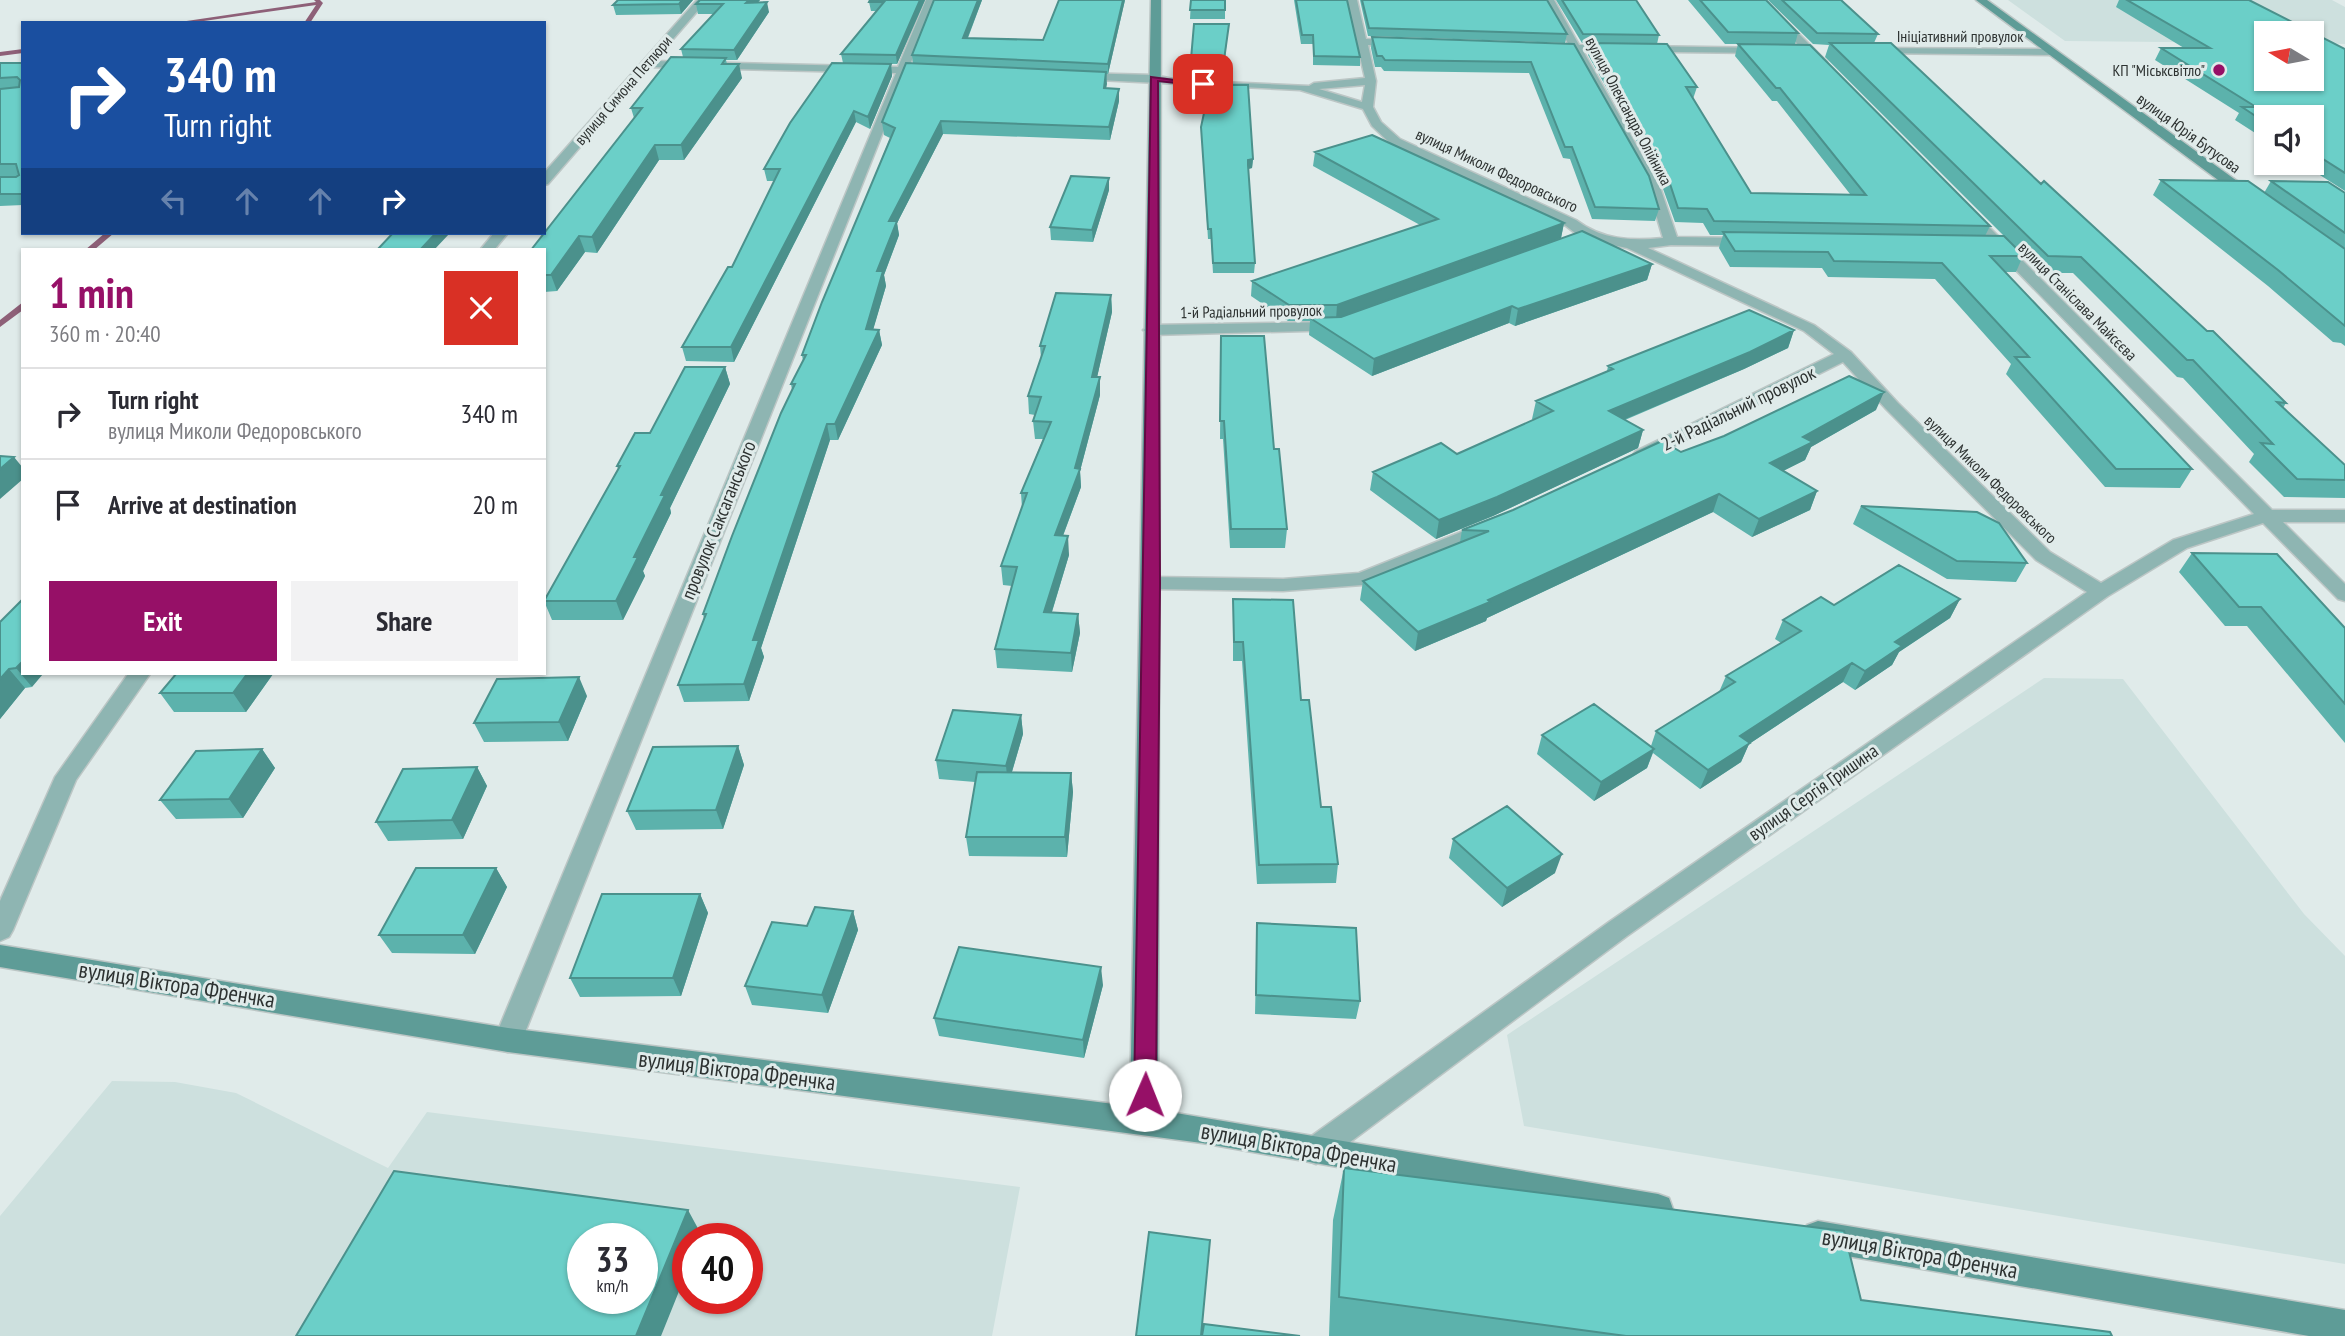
<!DOCTYPE html>
<meta charset="utf-8">
<style>
:root{--surface:#fff;--page:#f2f2f3;--text:#2b2b33;--muted:#7c7c81;--line:#e1e1e2;--accent:#961067}
body{margin:0;font-family:"PT Sans Narrow",sans-serif;background:var(--page);color:var(--text);height:100vh;display:flex;flex-direction:column;font-size:26px;white-space:nowrap}
*{box-sizing:border-box;margin:0}
p{font-size:23px;color:var(--muted)}
.icon{flex:none;width:38px;height:38px;fill:none;stroke:currentColor;stroke-width:2;stroke-linecap:round;stroke-linejoin:round}
.map{position:relative;flex:1;overflow:hidden}
.sheet{position:absolute;left:21px;top:248px;width:525px;height:427px;display:flex;flex-direction:column;background:var(--surface);border-radius:0px;box-shadow:0 2px 5px #0004}
.sheet>*{flex:none}
.banner{position:absolute;left:21px;top:21px;width:525px;height:214px;border-radius:0px;box-shadow:0 2px 5px #0004;background:#1a4fa0;color:#fff;overflow:hidden}
.needle{width:46px;rotate:280deg}
.buttons{position:absolute;left:2254px;top:21px;display:grid;gap:14px}
.buttons a{display:grid;place-items:center;width:70px;height:70px;border-radius:0px;background:var(--surface);box-shadow:0 2px 5px #0004;font-size:35px}
.speed{position:absolute;left:567px;top:1223px;display:flex;gap:14px;font-size:35px;font-weight:700;text-align:center}
.speed>*{display:grid;place-content:center;width:91px;height:91px;border-radius:50%;background:var(--surface);box-shadow:0 2px 5px #0004;line-height:1}
.speed small{font-size:18px;font-weight:400}
.speed .limit{border:10px solid #d22;background:#fff;color:#111}
.pin{position:absolute;display:grid;place-items:center;width:60px;height:60px;color:#fff;margin:-30px;border-radius:14px;box-shadow:0 4px 10px #0006}
.me{position:absolute;width:77px;margin:-38px;rotate:1deg;stroke-linejoin:round;filter:drop-shadow(0 0 5px #0008)}
.turn{display:flex;align-items:center;gap:24px;height:147px;padding:0 28px;font-size:32px}
.turn .icon{width:91px;height:91px;stroke-width:2.5}
.turn b{display:block;font-size:49px;line-height:60px}
.lanes{display:flex;align-items:center;height:66px;padding:0 28px;background:#0003;justify-content:center;gap:35px;direction:ltr}
.lanes .off{opacity:.35}
.round{display:grid;place-items:center;flex:none;width:74px;height:74px;border-radius:0px;background:var(--page)}
.head{display:flex;align-items:center;justify-content:space-between;height:119px;padding:0 28px}
h1{font-size:42px;font-weight:700;line-height:52px;color:var(--accent)}
.button{display:flex;gap:14px;margin-top:auto;padding:14px 28px}
.button a{flex:1;height:80px;border-radius:0px;background:var(--accent);color:#fff;font-size:28px;font-weight:700;line-height:80px;text-align:center}
.button a+a{background:var(--page);color:var(--text)}
ul{padding:0;list-style:none}
li{display:flex;align-items:center;gap:21px;height:91px;padding:0 28px;border-top:2px solid var(--line)}
li div{flex:1}
li b{display:block;font-size:26px}
li em{font-style:normal}
.map>svg:first-child{display:block}
</style>
<div class="map">
<svg width="2345" height="1336" viewBox="0 0 2345 1336">
<rect width="100%" height="100%" fill="#e0ebea"/>
<path fill="#cde0de" fill-rule="evenodd" d="M2008 0H2332L2345 7V44L2312 43V33H2266V43L2065 41Z
M2044 678 2123 679 2304 914 2345 956V1264L1524 1126 1507 1035Z
M112 1081 175 1082 236 1093 388 1168 427 1112 1020 1187 992 1336H0V1216ZM583 1239H642V1298H583ZM688 1239H747V1298H688Z"/>
<g fill="none" stroke-linecap="round" stroke-linejoin="round">
<path fill="#8e6078" fill-rule="evenodd" d="M314 0H320L323 3 310 23H304L316 5 190 23H173L316 2Z
M23 49V53L0 56V52Z
M105 233H114L94 250H85Z
M23 302V310L0 327V320Z"/>
<g stroke="#bcc6c5" stroke-width="3">
<path id="street" d="M697 0H707L654 61 898 67 926 0H936L909 67 931 68 936 71 931 74H906L522 1040 518 1049 508 1052 498 1049 494 1040 896 73 649 67 548 184 544 185V173Z
M1347 0H1357L1366 39 1399 40 1404 43 1399 46 1368 45 1376 81 1373 107 1381 122 1400 139 1576 220C1602 240 1631 241 1663 238L1648 187 1573 51H1547L1542 48 1547 45H1569L1544 0H1554L1579 45 1767 48V52L1763 53 1583 51 1660 187 1677 237 1747 238 1754 242 1747 246 1671 245 1648 248 1814 325 1851 352 1898 403 2050 552 2101 583 2173 540 2254 514 1960 213 1962 210H1972L2272 510H2345V522H2283L2345 584V601L2338 599 2263 523 2187 548 2108 596 1627 936 1326 1160 1316 1164 1306 1160 1301 1150 1306 1140 1609 922 2087 592 2036 560 1886 409 1843 362 1648 459H1636L1633 455 1636 451 1834 354 1804 331 1627 248 1583 239 1566 226 1392 145 1372 126 1363 109 1300 90 1078 79 1073 76 1078 73 1154 75 1178 80 1309 86 1314 83 1365 78ZM1365 85 1362 102 1319 89Z
M1755 0H1765L1827 62V66H1819Z
M1873 48 2052 49 2057 52 2052 55 1869 53 1868 51Z
M494 233H508L494 250H480Z
M1338 322 1346 327 1343 330 1151 335 1143 330 1151 325Z
M1486 522 1493 524 1495 528 1493 532 1362 585 1283 591 1152 589 1145 587 1142 583 1145 579 1152 577 1283 579 1359 573Z
M128 674H150L76 780 13 930 9 937 0 941V901L55 777Z"/>
</g>
<g stroke="#bcc6c5" stroke-width="3">
<path id="secondary" d="M1151 0H1161L1158 1110 1658 1194 1669 1198 1673 1209 1669 1220 1658 1224 1202 1143 508 1052 0 967V945L508 1028 1130 1106Z
M1976 0H1987L2255 194V200H2245Z
M1818 1221 2345 1310V1336H2309L1818 1251 1807 1247 1803 1236 1807 1225Z"/>
</g>
<use href="#street" fill="#8eb5b2" fill-rule="evenodd"/>
<use href="#secondary" fill="#5e9c97" fill-rule="evenodd"/>
</g>
<path fill="#5cb2ac" d="M693 0 681 14 616 15 613 5Z
M700 0H760L758 3 769 12 737 60H726L727 64 742 78 684 160H659L597 253 585 252 557 291 544 292V250L634 118 631 108 683 57 681 49 714 14H698L696 4Z
M870 0H925L897 64 843 63 841 54 876 11H871L869 2Z
M934 0H982L968 38 1043 40 1125 0 1108 74H1106V88L1119 101 1110 140 943 134 897 223 899 235 884 275 886 286 873 329 879 330 882 345 838 440H830L761 648 764 657 749 701 684 702 678 685 704 619 703 614 792 390 791 384 803 361 802 355 890 138 884 135 882 122 913 64 912 55Z
M1191 0H1225V19H1190Z
M1294 0H1347L1360 57V66L1313 65V44H1301Z
M1360 0H1547L1567 34 1565 43 1368 36Z
M1556 0H1636L1659 35 1657 44 1697 87 1693 99 1751 193 1850 194 1777 101H1772L1735 56 1738 44 1990 226 1985 236H2004L1825 57 1829 45 1813 44 1768 0H1841L1878 34 1874 43 2041 184 2286 403 2283 408 2345 465V498L2284 497 2249 462 2254 454 2183 378 2177 377 2073 273H2040L2023 256 2016 272H2005L2192 469 2180 488 2105 487 2006 374 2011 364 1935 279 1828 277 1822 268 1730 267 1719 248 1723 235H1710L1703 223 1675 222 1662 186 1588 55 1590 43H1582Z
M1688 0H1766L1798 33 1795 44H1725Z
M2119 0H2249L2345 49V191L2301 163H2312V117H2266V140L2235 120 2239 113 2155 60 2161 48H2184L2116 7Z
M1229 24 1224 66H1191V59Z
M1372 37 1574 44 1659 209 1655 221 1592 219 1570 159 1563 158 1529 73 1384 71 1381 67H1375L1371 48Z
M0 63H23V205L0 206V177H16L18 176H0Z
M891 64 892 76 870 129 856 122 734 362 686 361 682 347 732 267 774 181H767L764 169Z
M1201 127 1253 159 1252 168 1248 169 1255 263 1254 273H1213L1211 239H1208Z
M1315 152 1564 223 1561 238 1652 264 1647 280 1515 326 1509 323 1372 376 1309 335 1310 321H1288L1251 296 1252 281 1420 225 1313 166Z
M1109 178V190L1093 242 1051 240 1050 227Z
M2161 180 2264 193 2271 181 2345 193V346L2341 343 2333 342 2268 286 2153 195Z
M1111 295 1112 312 1097 377 1100 395 1080 471 1081 487 1063 536 1069 555 1052 612 1078 614 1080 633 1072 672 997 668 995 649 1012 586 1003 585 1001 566 1022 508 1021 493 1043 439H1035L1033 421 1035 415 1029 414 1028 396 1041 358 1040 346Z
M1794 330 1788 348 1744 369 1625 420 1643 430 1638 448 1493 516 1436 539 1370 490 1373 472 1457 454 1534 420 1532 419 1536 401 1607 371 1608 366Z
M1221 336 1274 449 1287 529 1285 548H1230L1223 439H1220Z
M725 367 730 384 670 508 671 513 643 571 645 576 623 620H552L544 601 618 469 617 466 650 433Z
M1876 410 1811 447 1805 460 1783 471 1817 491 1810 510 1752 537 1713 512 1487 618 1486 621 1415 651 1360 600 1363 581 1460 542 1462 530 1681 452Z
M1861 506 2027 563 2016 582 1947 579 1853 524Z
M2192 553 2345 628V743L2247 626H2225L2179 572Z
M1233 599 1301 700 1321 807 1338 864 1336 883 1257 884 1242 661H1233Z
M1960 599 1950 618 1899 652 1892 665 1855 690 1843 682 1749 744 1741 762 1700 789 1653 753 1647 768 1594 801 1537 754 1542 735 1651 746 1656 731 1719 692 1726 676 1781 643 1775 639 1783 620 1834 605Z
M0 622 32 687 25 688 0 719Z
M176 674H273L246 712H174L160 693Z
M587 696 568 741 484 742 474 723Z
M1021 715 1023 734 1012 772 1071 773 1073 792 1067 857 969 856 966 837 975 782 939 779 936 760Z
M738 746 744 765 723 829 636 830 627 811Z
M262 749 275 768 243 818 176 819 160 800Z
M477 767 487 786 463 839 388 841 376 822Z
M1453 839 1555 873 1502 907 1449 858Z
M496 868 507 887 475 954 392 953 379 935Z
M700 894 708 913 681 996 580 997 570 978Z
M853 911 858 930 828 1013 752 1005 745 986 807 926Z
M1257 923 1360 1001 1356 1019 1255 1014Z
M1103 985 1084 1058 939 1036 934 1018Z
M1344 1168 1861 1300 2112 1336H1329L1333 1220Z"/>
<path fill="#4b918c" d="M682 0H693L681 14 679 4Z
M749 0H760L748 12 746 3Z
M920 0H925L897 64 896 55Z
M978 0H982L964 47 963 38Z
M1123 0H1125L1108 74V64Z
M767 2 769 12 737 60 734 50Z
M739 64 742 78 684 160 681 145Z
M891 64 892 76 870 129 868 117Z
M1106 72 1107 84 1104 101V88Z
M1119 89V101L1110 140 1109 127Z
M854 111 856 122 734 362 731 347Z
M941 121 943 134 897 223 899 235 884 275 886 286 869 344 866 329 877 271 889 221Z
M655 145 659 160 597 253 592 237Z
M1253 159 1252 168 1248 169V160Z
M1109 178V190L1093 242 1092 230Z
M1564 223 1561 238 1336 320 1337 305Z
M436 233H450L434 250H420Z
M579 236 585 252 557 291 551 275Z
M1652 264 1647 280 1515 326 1518 309Z
M1111 295 1112 312 1093 395 1092 377Z
M1512 306 1509 323 1372 376 1374 359Z
M879 330 882 345 838 440 835 424Z
M1794 330 1788 348 1744 369 1604 428 1609 411Z
M725 367 730 384 670 508 671 513 643 571 645 576 623 620 616 601 661 495Z
M1100 377V395L1080 471 1081 487 1056 554 1055 535 1075 468Z
M1884 392 1876 410 1811 447 1805 460 1763 481 1770 463 1803 437Z
M827 424 830 440 761 648 764 657 749 701 744 684 753 640Z
M1643 430 1638 448 1493 516 1436 539 1439 520Z
M14 457 23 468V479L0 499V469Z
M1817 491 1810 510 1752 537 1759 519Z
M1719 494 1713 512 1487 618 1486 621 1415 651 1418 632Z
M1068 536 1069 555 1046 631 1044 612Z
M1960 599 1950 618 1899 652 1892 665 1855 690 1865 671 1895 642Z
M1078 614 1080 633 1072 672 1071 653Z
M23 661V674H43L32 687 16 668Z
M1852 663 1843 682 1749 744 1741 762 1700 789 1708 770 1740 736Z
M9 669 25 688 0 719V679Z
M247 674H273L246 712 233 693Z
M579 677 587 696 568 741 559 722Z
M1021 715 1023 734 1008 785 1006 766Z
M738 746 744 765 723 829 716 810Z
M262 749 275 768 243 818 229 799Z
M1654 749 1647 768 1594 801 1601 782Z
M477 767 487 786 463 839 452 820Z
M1071 773 1073 792 1067 857 1065 837Z
M1562 854 1555 873 1502 907 1507 888Z
M496 868 507 887 475 954 463 935Z
M700 894 708 913 681 996 673 978Z
M853 911 858 930 828 1013 822 995Z
M1101 967 1103 985 1084 1058 1083 1040Z
M688 1210 701 1234 700 1239H688V1269L661 1336H636Z"/>
<path fill="#6bcfc8" stroke="#4b918c" stroke-width="2" fill-rule="evenodd" d="M618 0H682L679 4 613 5Z
M700 0H749L746 3 767 2 734 50 681 49 723 4H696Z
M870 0H920L896 55 841 54 884 2H869Z
M934 0H978L963 38 1043 40 1059 0H1123L1108 64 912 55Z
M1191 0H1225V10H1190Z
M1296 0H1347L1360 57 1314 56 1313 35H1302Z
M1362 0H1547L1567 34 1369 28Z
M1562 0H1636L1659 35 1583 34Z
M1700 0H1766L1798 33 1728 32Z
M1782 0H1841L1878 34 1817 33Z
M2127 0H2249L2345 49V173L2312 152V117H2266V123L2242 107H2256L2161 48H2210ZM2266 33H2312V79H2266Z
M1194 24H1229L1224 60 1191 59Z
M1372 37 1574 44 1649 176 1659 209 1595 207 1572 147H1565L1531 62 1385 60 1382 56H1377Z
M1590 43 1667 44 1697 87H1686L1751 193 1866 195 1780 88H1776L1738 44 1810 45 1990 226 1714 221 1707 209 1678 208 1666 172Z
M1830 43H1891L2041 184 2044 181 2207 331H2213L2286 403 2277 402 2345 465V480L2297 479 2261 443 2273 444 2193 360H2187L2081 257 2048 256Z
M671 57 726 58 722 64H739L681 145H655L592 237 579 236 551 275H544V250H531L642 108H631Z
M0 63H23V194H0V177H16L19 175 16 164H0V89L19 87 20 80 17 77 0 78Z
M832 63 891 64 868 117 854 111 731 347H682L728 267H732L780 169H764L790 123Z
M906 63 1106 72 1104 88 1119 89 1109 127 941 121 889 221H897L877 271H883L866 329 879 330 835 424H827L753 640H759L744 684 678 685 706 614H703L732 536 781 413 795 384H791L806 355H802L822 302 895 128 882 122Z
M1210 85H1248L1253 159 1248 160V165L1255 263H1213L1211 229H1208L1201 127Z
M1372 135 1564 223 1337 305H1289L1252 281 1438 219 1315 152Z
M1071 176 1109 178 1092 230 1050 227Z
M2161 180 2248 181 2345 249V326L2278 270Z
M2271 181 2328 182 2345 193V233Z
M1582 231 1652 264 1518 309 1512 306 1374 359 1310 318 1341 317Z
M1723 232 2004 236 2024 256H1990L2192 469H2116L2015 357H2029L1942 263 1834 261 1828 252 1735 251Z
M393 233H436L420 250H377Z
M1056 293 1111 295 1092 377H1100L1075 468 1080 469 1055 535 1068 536 1044 612 1078 614 1071 653 995 649 1017 567 1001 566 1027 493H1021L1051 422 1033 421 1041 397 1028 396 1045 346H1040Z
M1749 310 1794 330 1750 352 1609 411 1643 430 1497 497 1439 520 1373 472 1441 443 1457 454 1553 411 1536 401 1613 369 1608 366Z
M1221 336H1264L1274 449H1279L1287 529H1231L1224 421H1220Z
M685 367H725L661 495H665L634 557H638L616 601H544L620 466H617L635 433H650Z
M1849 376 1884 392 1803 437 1813 442 1770 463 1817 491 1759 519 1719 494 1488 600 1490 602 1418 632 1363 581 1489 531 1462 530 1513 510 1662 441 1681 452 1724 436Z
M0 456 14 457 0 469Z
M1861 506 1977 512 1999 523 2027 563 1957 561Z
M2192 553 2277 554 2345 628V704L2261 607H2239Z
M1899 565 1960 599 1895 642 1902 646 1865 671 1852 663 1740 736 1750 743 1708 770 1656 731 1735 682 1726 676 1801 631 1783 620 1821 597 1834 605Z
M23 599V661L16 668 9 669 0 679V622Z
M1233 599 1293 600 1301 700H1309L1321 807H1331L1338 864 1259 865 1243 642H1234Z
M176 674H247L233 693H160Z
M579 677 559 722 474 723 497 679Z
M1594 704 1654 749 1601 782 1542 735Z
M953 710 1021 715 1006 766 936 760Z
M738 746 716 810 627 811 653 747Z
M262 749 229 799 160 800 196 751Z
M477 767 452 820 376 822 403 769Z
M977 772 1071 773 1065 837H966Z
M1507 806 1562 854 1507 888 1453 839Z
M416 868H496L463 935H379Z
M602 894H700L673 978H570Z
M815 907 853 911 822 995 745 986 772 922 807 926Z
M1257 923 1356 928 1360 1001 1256 995Z
M959 947 1101 967 1083 1040 934 1018Z
M1344 1168 1844 1231 1861 1300 2110 1332 2112 1336H1626L1339 1297Z
M394 1171 688 1210 636 1336H296ZM583 1239H642V1298H583Z
M1149 1232 1210 1240 1201 1336H1136Z
M1204 1324 1300 1336H1202Z"/>
<path fill="#961067" stroke="#620a43" stroke-width="2" d="M1151 77 1207 84 1203 86 1158 81 1160 583 1156 1095 1153 1102 1145 1105 1137 1102 1134 1095Z"/>
<circle fill="#961067" stroke="#e0ebea" stroke-width="2.5" cx="2219" cy="70" r="7"/>
<g text-anchor="middle" dominant-baseline="central" stroke-width="6" stroke-linejoin="round" paint-order="stroke">
<g font-size="16" fill="#2d3231" stroke="#e0ebea">
<text x="1960" y="36">Ініціативний провулок</text>
<text transform="translate(623 90) rotate(-49)">вулиця Симона Петлюри</text>
<text transform="translate(1629 111) rotate(62)">вулиця Олександра Олійника</text>
<text transform="translate(2189 133) rotate(36)">вулиця Юрія Бутусова</text>
<text transform="translate(1497 170) rotate(25)">вулиця Миколи Федоровського</text>
<text transform="translate(2078 301) rotate(45)">вулиця Станіслава Майсєєва</text>
<text transform="translate(1251 311) rotate(-1)">1-й Радіальний провулок</text>
<text transform="translate(1991 479) rotate(44)">вулиця Миколи Федоровського</text>
</g>
<g font-size="16" fill="#2d3231" stroke="#e0ebea" text-anchor="end">
<text x="2205" y="70">КП "Міськсвітло"</text>
</g>
<g font-size="19" fill="#2d3231" stroke="#e0ebea">
<text transform="translate(1738 408) rotate(-26)">2-й Радіальний провулок</text>
<text transform="translate(718 520) rotate(-68)">провулок Саксаганського</text>
<text transform="translate(1813 792) rotate(-35)">вулиця Сергія Гришина</text>
</g>
<g font-size="23" fill="#2d3231" stroke="#e0ebea">
<text transform="translate(177 984) rotate(9)">вулиця Віктора Френчка</text>
<text transform="translate(737 1070) rotate(7)">вулиця Віктора Френчка</text>
<text transform="translate(1299 1147) rotate(10)">вулиця Віктора Френчка</text>
<text transform="translate(1920 1253) rotate(10)">вулиця Віктора Френчка</text>
</g>
</g>
</svg>
<div class="buttons">
<a><svg class="needle" viewBox="-14 -14 28 28"><path d="M0-13l5 13h-10z" fill="#e53935"/><path d="M0 13l5-13h-10z" fill="#7c7c81"/></svg></a>
<a><svg class="icon" aria-label="sound" viewBox="0 0 24 24"><path d="M4 9h4l5-4v14l-5-4H4zM17 9q2 3 0 6"/></svg></a>
</div>
<div class="speed"><div>33<small>km/h</small></div><div class="limit">40</div></div>
<div class="pin" style="left:1203px;top:84px;background:#d93025"><svg class="icon" aria-label="arrive" viewBox="0 0 24 24"><path d="M6 21V4h12l-3 4 3 4H6"/></svg></div>
<svg class="me" style="left:1145px;top:1095px" viewBox="-20 -20 40 40"><circle r="19" fill="#fff"/><path d="M0-13L10 11 0 6-10 11z" fill="#961067"/></svg>
<div class="banner">
<div class="turn"><svg class="icon" aria-label="right" viewBox="0 0 24 24"><path d="M7 20v-9h11M14 6l5 5-5 5"/></svg><div><b>340 m</b>Turn right</div></div>
<div class="lanes"><svg class="icon off" aria-label="left" viewBox="0 0 24 24"><path d="M17 20v-9H6M10 6l-5 5 5 5"/></svg><svg class="icon off" aria-label="ahead" viewBox="0 0 24 24"><path d="M12 20V5M6 11l6-6 6 6"/></svg><svg class="icon off" aria-label="ahead" viewBox="0 0 24 24"><path d="M12 20V5M6 11l6-6 6 6"/></svg><svg class="icon" aria-label="right" viewBox="0 0 24 24"><path d="M7 20v-9h11M14 6l5 5-5 5"/></svg></div>
</div>
<section class="sheet">
<div class="head"><div><h1>1 min</h1><p>360 m · 20:40</p></div><a class="round" style="background:#d93025;color:#fff"><svg class="icon" aria-label="close" viewBox="0 0 24 24"><path d="M6 6l12 12M18 6L6 18"/></svg></a></div>
<ul>
<li><svg class="icon" aria-label="right" viewBox="0 0 24 24"><path d="M7 20v-9h11M14 6l5 5-5 5"/></svg><div><b>Turn right</b><p>вулиця Миколи Федоровського</p></div><em>340 m</em></li>
<li><svg class="icon" aria-label="arrive" viewBox="0 0 24 24"><path d="M6 21V4h12l-3 4 3 4H6"/></svg><div><b>Arrive at destination</b></div><em>20 m</em></li>
</ul>
<div class="button"><a>Exit</a><a>Share</a></div>
</section>
</div>
